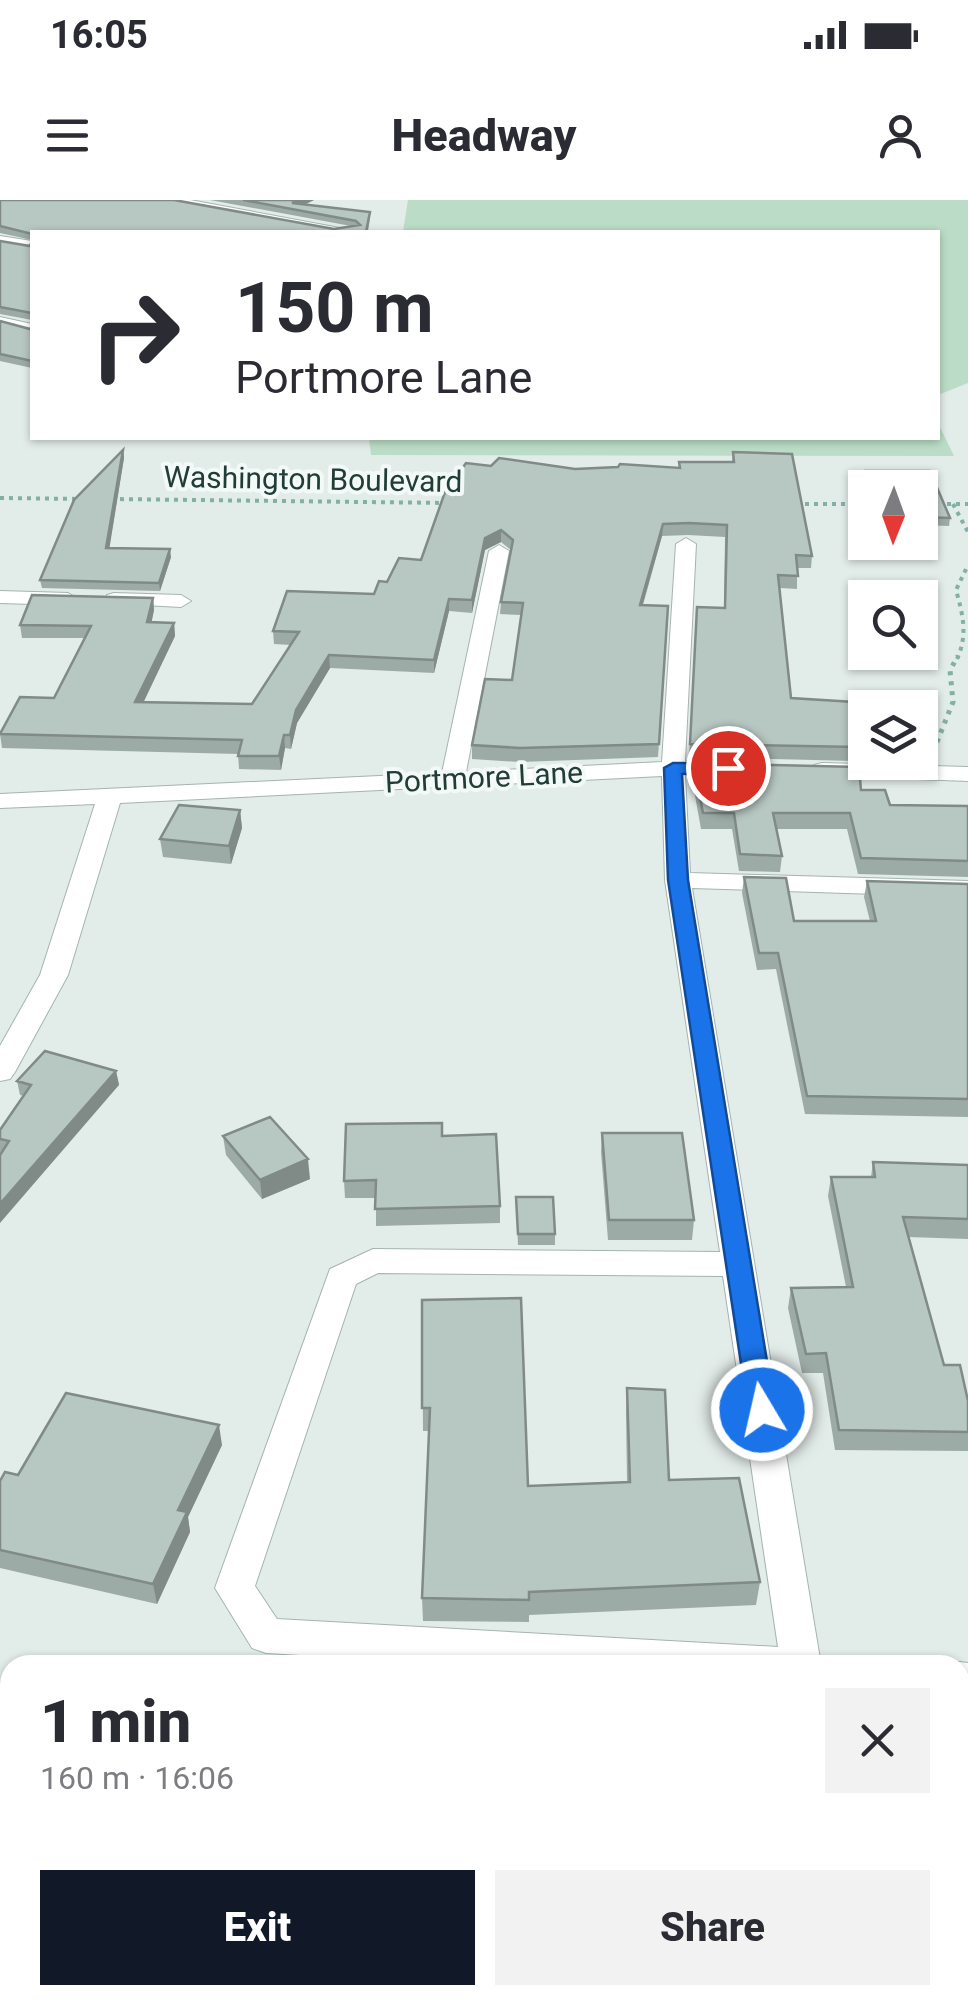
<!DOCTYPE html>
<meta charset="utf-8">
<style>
:root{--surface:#fff;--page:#f2f2f3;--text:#2b2b33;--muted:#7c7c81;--accent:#111827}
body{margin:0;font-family:Roboto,sans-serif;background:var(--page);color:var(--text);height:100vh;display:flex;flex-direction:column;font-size:38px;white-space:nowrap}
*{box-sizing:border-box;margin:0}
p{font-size:32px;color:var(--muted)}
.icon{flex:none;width:55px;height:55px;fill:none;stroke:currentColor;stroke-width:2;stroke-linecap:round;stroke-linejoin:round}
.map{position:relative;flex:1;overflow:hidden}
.drawer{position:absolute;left:0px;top:1455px;width:970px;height:350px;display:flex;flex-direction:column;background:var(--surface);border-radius:30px 30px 0 0;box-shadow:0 2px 8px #0004}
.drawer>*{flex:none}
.guide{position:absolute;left:30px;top:30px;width:910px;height:210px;border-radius:0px;box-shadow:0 2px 8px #0004;background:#fff;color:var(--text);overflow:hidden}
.needle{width:65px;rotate:181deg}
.controls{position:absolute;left:848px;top:270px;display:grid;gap:20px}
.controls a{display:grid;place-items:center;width:90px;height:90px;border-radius:0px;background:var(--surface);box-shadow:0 2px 8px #0004;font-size:50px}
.pin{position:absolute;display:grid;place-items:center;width:85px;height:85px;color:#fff;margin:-42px;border:5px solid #fff;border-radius:50%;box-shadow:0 2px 10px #0007}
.me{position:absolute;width:110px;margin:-55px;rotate:351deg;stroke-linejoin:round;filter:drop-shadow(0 0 8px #0008)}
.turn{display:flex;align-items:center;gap:35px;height:210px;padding:0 40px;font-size:45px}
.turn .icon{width:130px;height:130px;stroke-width:2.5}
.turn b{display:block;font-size:70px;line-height:85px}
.round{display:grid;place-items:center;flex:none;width:105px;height:105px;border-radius:0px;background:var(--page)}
.overview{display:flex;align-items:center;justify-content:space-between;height:170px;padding:0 40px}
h1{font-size:60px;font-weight:800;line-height:75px}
.action{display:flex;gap:20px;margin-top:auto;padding:20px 40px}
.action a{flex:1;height:115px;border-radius:0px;background:var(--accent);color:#fff;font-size:40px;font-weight:800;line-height:115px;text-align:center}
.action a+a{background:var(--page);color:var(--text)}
.status{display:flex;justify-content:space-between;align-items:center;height:70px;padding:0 50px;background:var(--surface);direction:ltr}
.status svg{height:28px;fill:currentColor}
header{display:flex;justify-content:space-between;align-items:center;height:130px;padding:0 40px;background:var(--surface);font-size:45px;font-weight:800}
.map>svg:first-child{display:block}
</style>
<div class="status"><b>16:05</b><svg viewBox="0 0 49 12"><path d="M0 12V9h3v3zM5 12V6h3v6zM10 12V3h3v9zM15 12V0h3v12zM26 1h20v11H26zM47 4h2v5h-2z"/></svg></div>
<header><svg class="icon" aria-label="menu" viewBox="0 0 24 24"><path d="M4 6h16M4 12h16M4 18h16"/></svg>Headway<svg class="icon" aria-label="person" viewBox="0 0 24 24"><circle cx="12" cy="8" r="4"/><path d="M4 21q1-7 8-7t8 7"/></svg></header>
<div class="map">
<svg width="968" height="1805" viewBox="0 0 968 1805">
<rect width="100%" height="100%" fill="#e2ece9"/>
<path fill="#bbddc7" d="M408 0H968V183L938 195V32H403Z
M938 223 954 256 371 255 369 238H938Z"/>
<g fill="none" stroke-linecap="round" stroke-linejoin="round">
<path fill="#8bc0d1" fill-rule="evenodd" d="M0 1740H10V1762H0Z
M960 1750 968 1751V1773L960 1772Z"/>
<g stroke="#a5b4b0" stroke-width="2">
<path id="minor" d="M162 0H190L356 31 335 32Z
M0 36 32 41V49L0 44Z
M0 117 32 124V132L0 125Z
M686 338 696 344 685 561 699 563 703 568 699 573 685 575 690 673 968 681V697L692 688 821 1465H472L266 1453 252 1448 215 1388 330 1069 373 1049 720 1052 665 680 662 576 120 603 68 775 15 872 10 879 0 881V846L40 775 95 604 0 608V594L442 573 489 351 499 345 509 351 466 572 662 562 676 344ZM378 1073 723 1076 778 1447 277 1419 255 1386 356 1084Z
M0 391 68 393 78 399 68 405 0 403Z
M114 393 181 395 191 401 181 407 107 403V395Z
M822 563 968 567V581L814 575 810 570 814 565Z
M960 1462 968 1463V1499L960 1498V1465H951Z"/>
</g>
<path stroke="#83b0a5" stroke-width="4" stroke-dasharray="4 5" stroke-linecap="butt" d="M0 298 84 299
M111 299 449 303
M796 304H865
M920 304H968
M953 304 968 332
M957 459C968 435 963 415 956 390L968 365"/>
<path stroke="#83b0a5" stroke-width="5" stroke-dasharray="4 6" stroke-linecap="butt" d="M937 542 953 502 950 470 958 456"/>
<use href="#minor" fill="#fff" fill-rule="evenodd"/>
</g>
<path fill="#9daba7" d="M0 0 334 29 351 26 210 0H314L304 5 370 12V18L368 32H32V40L0 33Z
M0 41 30 46 32 41V120L0 114Z
M0 121 30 129 32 127V168L0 161Z
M123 250 124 258 109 348 171 357 160 391 42 388 40 380Z
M733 252 812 356 811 368H797V389L780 388 791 498 857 547 855 561 689 557 697 407 724 408 725 337 688 335 662 336 643 405 668 406 658 557 520 562 472 559V545L512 480 521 415 500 414 501 402 511 350 501 342 485 350 472 413 449 411 434 473 330 468 297 523 291 549 285 548 281 570 239 569 238 554 2 548 0 534 54 498 85 438H22L20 425 153 398 154 410 151 422 174 423 175 436 143 502 252 504 291 445 274 444 273 431 374 394 387 382 421 360 491 266 575 269 679 268V262H732Z
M866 271H930L950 318 949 326 920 325V288H869L865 278Z
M693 563 861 590 890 605 968 606V677L858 674 847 629H777L782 656 780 672 739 671 732 629H701L692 579Z
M240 610 242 628 231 664 163 657 160 639Z
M744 677 794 721H870L864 697 867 681 968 684V917L805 914 776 769 757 770 742 693Z
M116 871 119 885 0 953V930L24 896 20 895 17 881Z
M602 933 694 1020 692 1040H608L601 952Z
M223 936 310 979 262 999 226 955Z
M442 936 500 1006V1023L376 1026V998H345L344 981Z
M873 962 968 965V1039L908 1037 944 1165 968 1201V1251L835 1250 823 1173H802L788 1108 791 1088 846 1087 828 996 831 977H871Z
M516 997 555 1034V1045H518Z
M422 1100 528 1286 627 1282 626 1211 627 1188 669 1280 760 1382 756 1405 529 1415V1422L423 1421 422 1398 429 1231H423Z
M222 1245 188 1317 190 1332 157 1404 0 1368V1281L18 1275Z"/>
<path fill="#808b88" d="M300 0H314L293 10 292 3Z
M123 250 124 258 108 357 106 348Z
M663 324 662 336 639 417 640 405Z
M501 330V342L485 350 472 413V400L485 338Z
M170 349 171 357 160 391 159 383Z
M153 398 154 410 149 435 147 422Z
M449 399V411L434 473V460Z
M174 423 175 436 137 516 135 502Z
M329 455 330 468 297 523 291 549 290 535 296 510Z
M284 535 285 548 281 570 279 556Z
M240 610 242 628 231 664 229 646Z
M116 871 119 885 0 1023V1004Z
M308 959 310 979 262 999 260 980Z
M219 1225 222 1245 188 1317 190 1332 157 1404 153 1384 178 1310Z"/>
<path fill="#b7c7c2" stroke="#808b88" stroke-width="2.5" d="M0 0H174L334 29 360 25 356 21 243 0H300L292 3 370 12 366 32H32V34L0 26Z
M0 41 30 46 32 41V116V113L0 107Z
M0 121 30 129 32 127V161L0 154Z
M123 250 106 348 170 349 159 383 40 380 74 300Z
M733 252 792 254 812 356 796 355 798 376 778 375 791 498 854 502 857 547 690 544 697 407 725 408 727 325 689 323 663 324 640 405 668 406 659 544 520 548 472 545 485 479 512 480 523 403 501 402 513 340 501 330 485 338 472 400 449 399 434 460 329 455 296 510 290 535H284L279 556H238L242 540 0 534 20 497 54 498 91 426 20 425 32 395 153 398 147 422 174 423 135 502 252 504 299 432 273 431 287 391 374 394 379 381 387 382 399 358 421 360 445 292 466 263 491 266 499 258 575 269 618 267 620 264 680 268 679 262H734Z
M866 271H930L950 318 920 317V288H873Z
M693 563 859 567 861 590H885L890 605 968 606V661L861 658 850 613H773L782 656 740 654 734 613H703Z
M179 605 240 610 229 646 160 639Z
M744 677 786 678 794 721H876L867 681 968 684V899L807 896 778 753H759Z
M45 851 116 871 0 1004V955L9 941 0 939V930L31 885 17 881Z
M270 917 308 959 260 980 223 936Z
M442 923V936L496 934 500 1006 375 1009 376 980 344 981 346 924Z
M602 933H682L694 1020H609Z
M873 962 968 965V1019L903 1017 944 1165H960L968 1201V1232L839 1230 826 1153 806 1154 791 1088 853 1087 831 977H875Z
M516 997H553L555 1034H518Z
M521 1098 528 1286 630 1282 627 1188 665 1190 669 1280 739 1278 760 1382 529 1392V1400L422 1398 430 1208H422V1100Z
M66 1193 219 1225 178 1310 187 1312 153 1384 0 1350V1281L5 1272 18 1275Z"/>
<path fill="#1a73e8" stroke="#114b97" stroke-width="2.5" d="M728 563 736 568 734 572 682 574 688 680 775 1210 771 1217 762 1220 752 1217 748 1210 668 680 664 568 673 563Z"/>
<g text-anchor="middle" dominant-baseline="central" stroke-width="8" stroke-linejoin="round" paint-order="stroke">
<g font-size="30" fill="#223d38" stroke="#f3f9f6">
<text transform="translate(313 279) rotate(1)">Washington Boulevard</text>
<text transform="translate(484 577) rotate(-3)">Portmore Lane</text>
</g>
</g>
</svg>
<div class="controls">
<a><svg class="needle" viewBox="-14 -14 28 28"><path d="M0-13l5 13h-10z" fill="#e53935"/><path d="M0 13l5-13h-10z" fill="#7c7c81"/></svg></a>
<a><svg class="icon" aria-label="search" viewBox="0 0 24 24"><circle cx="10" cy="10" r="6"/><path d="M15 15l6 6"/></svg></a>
<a><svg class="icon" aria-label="layers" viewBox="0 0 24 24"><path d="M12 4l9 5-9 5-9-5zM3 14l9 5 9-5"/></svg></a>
</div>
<div class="pin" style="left:728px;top:568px;background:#d93025"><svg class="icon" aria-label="arrive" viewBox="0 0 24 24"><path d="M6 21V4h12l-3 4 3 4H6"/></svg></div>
<svg class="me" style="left:762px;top:1210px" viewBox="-20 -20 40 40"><circle r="17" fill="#1a73e8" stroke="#fff" stroke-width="3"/><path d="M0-11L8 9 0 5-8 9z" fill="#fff"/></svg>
<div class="guide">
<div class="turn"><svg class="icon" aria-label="right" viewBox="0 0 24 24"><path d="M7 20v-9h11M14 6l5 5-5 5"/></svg><div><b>150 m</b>Portmore Lane</div></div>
</div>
<section class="drawer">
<div class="overview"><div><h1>1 min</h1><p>160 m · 16:06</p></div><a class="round"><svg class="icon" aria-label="close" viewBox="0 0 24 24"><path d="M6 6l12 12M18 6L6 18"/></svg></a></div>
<div class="action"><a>Exit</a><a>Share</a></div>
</section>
</div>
